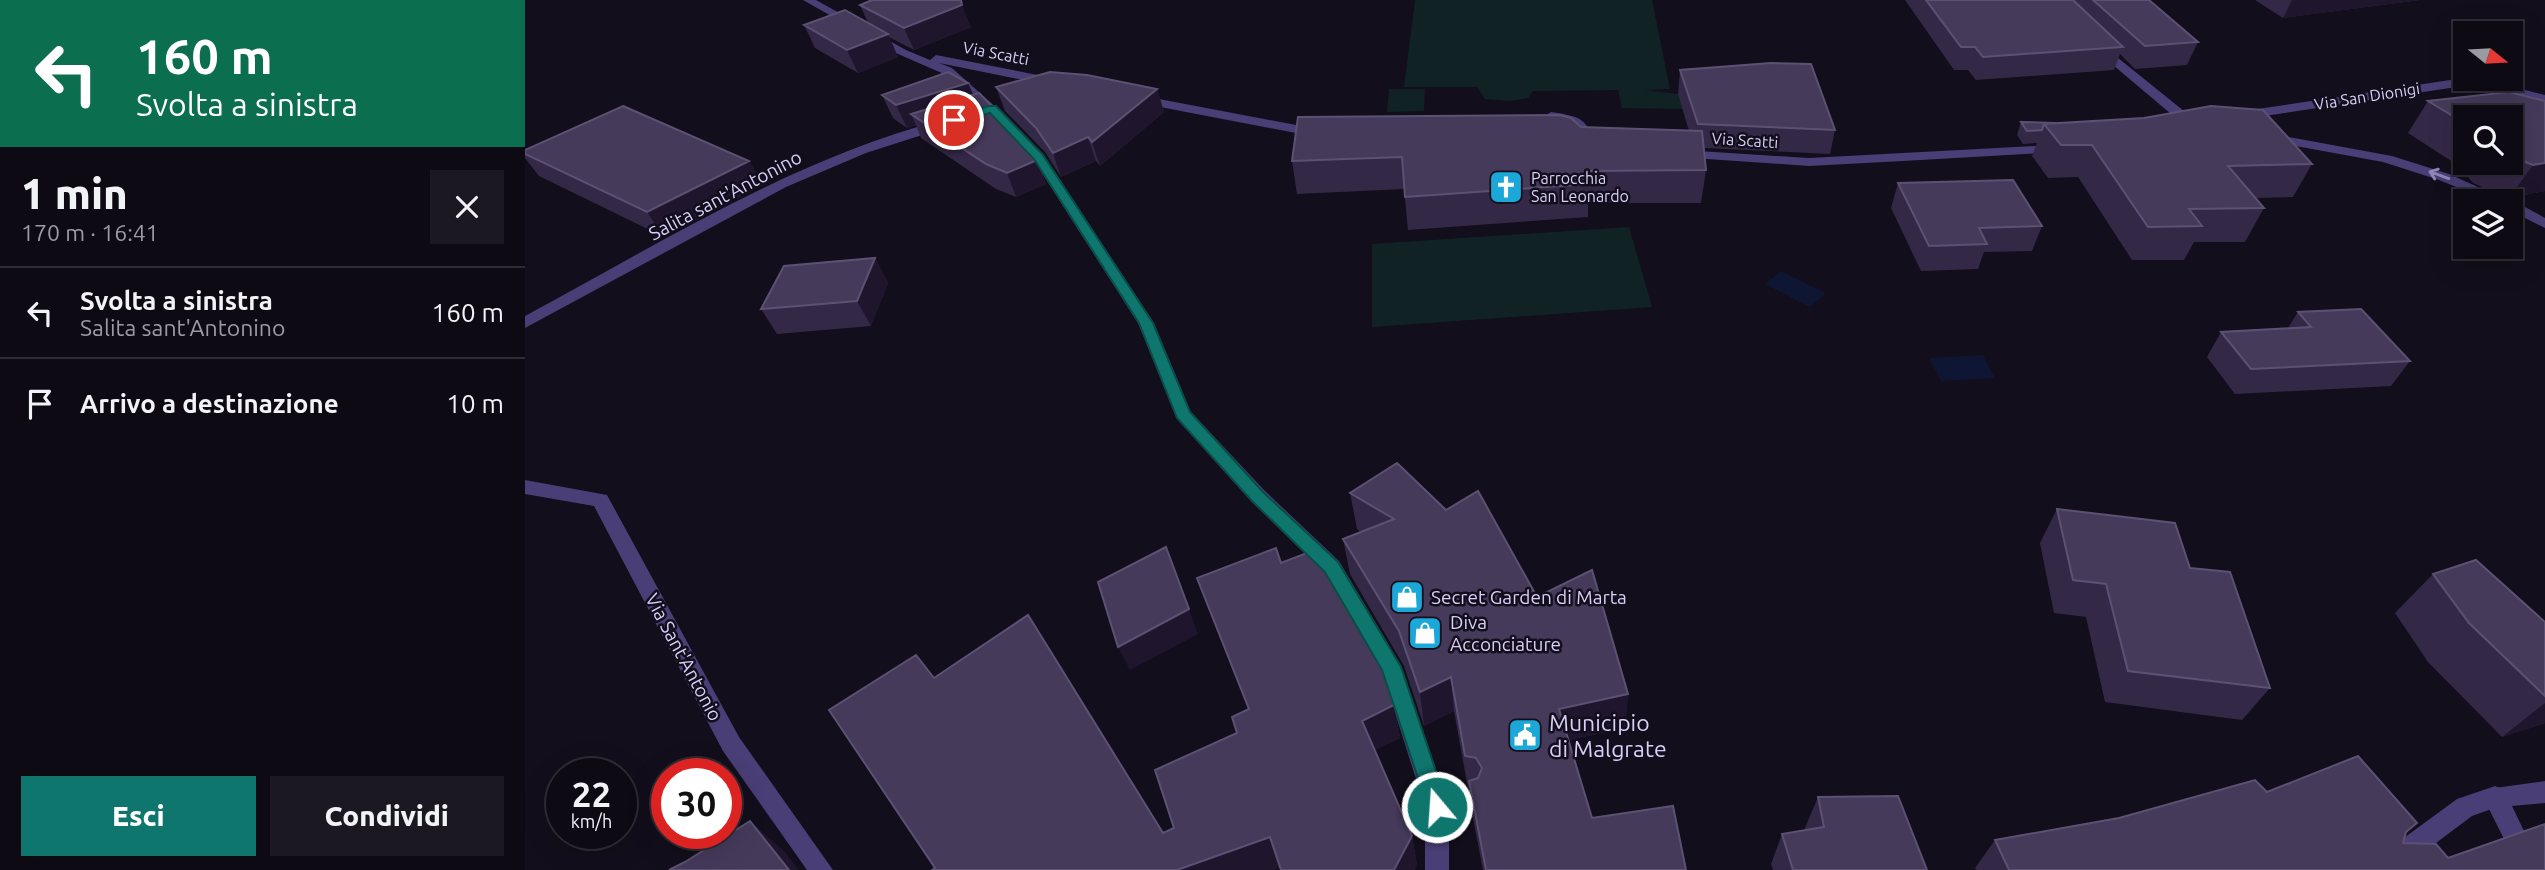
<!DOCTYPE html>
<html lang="it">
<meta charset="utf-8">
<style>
:root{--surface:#0e0a14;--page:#1c1822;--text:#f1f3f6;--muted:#9b9aa0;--line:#2e2b34;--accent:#0f766e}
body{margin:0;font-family:Ubuntu,sans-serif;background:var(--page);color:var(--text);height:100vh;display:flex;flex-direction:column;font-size:26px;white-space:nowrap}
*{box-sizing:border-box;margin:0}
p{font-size:23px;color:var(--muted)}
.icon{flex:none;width:38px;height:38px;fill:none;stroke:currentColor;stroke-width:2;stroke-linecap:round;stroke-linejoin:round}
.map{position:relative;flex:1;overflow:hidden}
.panel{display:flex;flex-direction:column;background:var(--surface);width:525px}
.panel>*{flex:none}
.banner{background:#0b6e4f;color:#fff;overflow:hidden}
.needle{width:46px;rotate:108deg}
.buttons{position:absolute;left:1928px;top:21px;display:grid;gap:14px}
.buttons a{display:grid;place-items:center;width:70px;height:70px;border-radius:0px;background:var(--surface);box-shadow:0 7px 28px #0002,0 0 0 2px var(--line);font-size:35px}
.speed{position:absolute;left:21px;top:758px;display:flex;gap:14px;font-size:35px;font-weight:700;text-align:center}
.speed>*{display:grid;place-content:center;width:91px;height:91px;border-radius:50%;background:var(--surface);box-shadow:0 7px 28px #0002,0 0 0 2px var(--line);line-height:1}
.speed small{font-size:18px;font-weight:400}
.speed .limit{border:10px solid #d22;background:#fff;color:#111}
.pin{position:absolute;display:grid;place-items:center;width:60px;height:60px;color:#fff;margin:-30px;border:4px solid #fff;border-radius:50%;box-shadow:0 2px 7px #0007}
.me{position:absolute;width:77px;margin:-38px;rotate:342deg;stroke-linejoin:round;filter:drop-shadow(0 0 5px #0008)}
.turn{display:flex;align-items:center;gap:24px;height:147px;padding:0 21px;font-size:32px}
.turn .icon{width:91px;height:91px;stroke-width:2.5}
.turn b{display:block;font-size:49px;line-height:60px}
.round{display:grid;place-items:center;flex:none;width:74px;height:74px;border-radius:0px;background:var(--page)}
.summary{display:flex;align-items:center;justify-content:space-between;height:119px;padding:0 21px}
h1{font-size:42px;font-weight:800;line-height:52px}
.button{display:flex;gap:14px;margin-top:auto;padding:14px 21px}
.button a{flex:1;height:80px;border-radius:0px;background:var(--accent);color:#fff;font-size:28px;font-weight:800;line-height:80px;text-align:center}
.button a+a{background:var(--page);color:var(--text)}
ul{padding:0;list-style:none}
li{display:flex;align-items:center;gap:21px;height:91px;padding:0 21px;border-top:2px solid var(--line)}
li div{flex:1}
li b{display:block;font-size:26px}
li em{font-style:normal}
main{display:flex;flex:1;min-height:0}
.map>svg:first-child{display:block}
</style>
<main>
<section class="panel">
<div class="banner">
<div class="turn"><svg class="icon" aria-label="left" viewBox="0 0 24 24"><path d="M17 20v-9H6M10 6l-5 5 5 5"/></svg><div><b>160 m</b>Svolta a sinistra</div></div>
</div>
<div class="summary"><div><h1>1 min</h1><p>170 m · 16:41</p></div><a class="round"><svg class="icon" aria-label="close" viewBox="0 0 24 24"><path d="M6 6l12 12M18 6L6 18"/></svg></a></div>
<ul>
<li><svg class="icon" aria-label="left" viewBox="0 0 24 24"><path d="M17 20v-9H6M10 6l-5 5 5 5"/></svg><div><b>Svolta a sinistra</b><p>Salita sant'Antonino</p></div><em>160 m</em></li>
<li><svg class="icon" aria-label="arrive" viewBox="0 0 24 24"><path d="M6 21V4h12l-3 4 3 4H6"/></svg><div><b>Arrivo a destinazione</b></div><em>10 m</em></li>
</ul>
<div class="button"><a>Esci</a><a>Condividi</a></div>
</section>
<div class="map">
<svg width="2020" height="870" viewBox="0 0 2020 870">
<rect width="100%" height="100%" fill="#120e1b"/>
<path fill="#112225" d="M890 0H1127L1145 89 1120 90 1153 94 1158 109 1097 108 1093 90 1008 91 1003 98 985 101 960 99 952 87H879Z
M864 89H900L899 111 862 112Z
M1104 227 1127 307 847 327V244Z"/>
<path fill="#0e1634" d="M1256 271 1301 293 1285 307 1240 284Z
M1458 355 1470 378 1416 381 1404 358Z"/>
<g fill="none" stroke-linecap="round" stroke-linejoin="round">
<path fill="#493e75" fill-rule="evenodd" d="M1742 133 1867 156 1924 174 1984 201H1966L1914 180 1858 162 1737 140 1736 137Z
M1530 145 1537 149 1535 152 1378 161 1371 157 1378 153Z
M1984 201 1991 202 2020 218V228L1986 211Z
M2020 781V803L1987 806 1998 829 2020 854V870H2002L1982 845 1958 797 1962 789Z
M945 790 953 793 957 801 953 809 912 818 904 815 900 807 904 799Z"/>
<path fill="#493e75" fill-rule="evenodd" d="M278 0H291L381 50 405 60 411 55 528 78 534 82 528 86 414 63 427 68 474 110 464 113 419 74 373 54Z
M1569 45H1577L1675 124V130H1665L1569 49Z
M1925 80 1980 85 2020 95V103L1980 93 1925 88 1719 119 1713 115 1719 111Z
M613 95 792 129 798 133 792 137 609 102 607 99Z
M1026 112C1066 118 1054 120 1078 146L1076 149C1057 152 1059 134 1049 126 1041 120 1030 121 1022 119L1020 116Z
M417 120 422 121V127L341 153 261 187 0 328V316C134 244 268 159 417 120Z
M487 126 492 127 518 154 629 323 665 411 740 491 814 561 873 661 924 807V870H900V807L856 669 800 573 726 501 652 418 613 323 508 159 481 130Z
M1158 150 1284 158 1378 153 1385 157 1378 161 1284 166 1153 157V151Z
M0 480 82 495 214 737 308 870H282L198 751 69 506 0 494Z
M1970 786 1978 789 1982 797 1978 805 1947 816 1875 870H1843L1846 862 1932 799Z"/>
</g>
<path fill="#342847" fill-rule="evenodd" d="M1380 0H1624L1673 42 1662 65 1610 69 1595 54 1589 70 1451 80 1443 70H1429Z
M1730 0H1895L1758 18Z
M335 5 446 27 389 50 364 37 373 57 333 73 290 48 279 25 343 23Z
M1155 70 1310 130 1305 154 1179 148 1181 170 1176 203H1063V217L883 230 879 189 772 194 767 161 1056 127 1164 131 1153 94Z
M443 83 448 94 512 160 521 184 491 197 471 189 396 138 391 125 382 128 368 118 357 95Z
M471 87 632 89 639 112 575 166 571 161 536 177 520 152 480 111Z
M1984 92 2020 191 1984 198 1948 183 1934 166 1883 133 1903 101ZM1941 117H1986V163H1941Z
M1496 122 1531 123 1787 164 1768 197 1730 198 1739 208 1720 242H1669L1659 260H1607L1553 177 1523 178 1507 156 1512 143 1498 144 1492 135Z
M0 150 224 161 238 185 139 237 14 176 0 158Z
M1373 183 1517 226 1507 251 1459 252 1453 269 1396 271 1366 208Z
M350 258 363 283 346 326 252 334 236 309Z
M1773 312 1885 361 1866 386 1710 394 1682 357 1696 332 1763 328Z
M825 493 1012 597 1103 694 1100 728 1044 740 1067 818 1161 870H958L947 813 945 788H943L929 711 899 726 879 666 825 574 818 539 836 532 832 529Z
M1532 509 1665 568 1745 688 1717 720 1580 702 1561 617 1529 613 1515 543Z
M756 563 869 705 875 738 850 750 887 836 892 865 755 867 748 870 410 868 409 678 638 833 649 828 712 733 723 709 672 578Z
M1908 574 2020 622V723L1977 737 1903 662 1870 613Z
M1742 792 1881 832 1878 843 1923 858 2020 870H1451L1450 868 1470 840Z
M1293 797 1402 870H1248L1246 864 1257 834 1281 830 1280 828Z"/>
<path fill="#1f162e" d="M1767 0H1895L1758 18Z
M437 5 446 27 389 50 379 28Z
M363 34 373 57 333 73 322 50Z
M443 83 453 106 386 114 391 125 382 128 371 105Z
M632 89 639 112 575 166 567 142Z
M563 137 571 161 536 177 528 153Z
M512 160 521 184 491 197 482 173Z
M224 161 238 185 139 237 122 212Z
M2020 163V191L1984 198 2008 165Z
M350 258 363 283 346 326 332 301Z
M641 547 673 634 605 670 593 647Z
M926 677 929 711 899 726 895 692Z
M1103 694 1100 728 1033 742 1034 709Z
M2020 703V723L1977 737Z
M869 705 875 738 844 753 837 721Z
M225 821 259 851 274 870H264Z
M887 836 892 865 890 870H869Z
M745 837 757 867 748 870H652Z"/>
<path fill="#453a5a" stroke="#5d5173" stroke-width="2" d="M347 0H436L437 5 379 28 335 5Z
M1401 0H1548L1598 47 1458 57 1450 47H1436Z
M1568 0H1624L1673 42 1620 46Z
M320 10 363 34 322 50 279 25Z
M1246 63 1286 64 1310 130 1173 124 1155 70Z
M423 72 443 83 371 105 357 95Z
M525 72 562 75 632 89 567 142 563 137 528 153 511 128 471 87Z
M1984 92 2020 101V163L2008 165 1986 156V117H1941V124L1903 101Z
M454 93 497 137 512 160 482 173 461 164 386 114Z
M98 106 224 161 122 212 0 154V150Z
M1686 106 1738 110 1787 164 1703 166 1739 208 1664 209 1677 226 1623 227 1567 145H1536L1519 124 1619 118Z
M1035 115 1046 118 1056 127 1177 131 1181 170 1060 171 1064 184 880 197 877 157 767 161 773 117Z
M1496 122 1531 123 1519 124 1517 130 1502 131Z
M1488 180 1517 226 1454 228 1462 244 1404 246 1373 183Z
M350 258 332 301 236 309 259 266Z
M1836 309 1885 361 1726 369 1696 332 1786 327 1773 312Z
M872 463 921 510 953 491 1012 597 1067 570 1103 694 1034 709 1067 818 1148 806 1161 870H961L944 781 953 778 957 768 951 758 940 756 926 677 895 692 874 631 818 539 869 519 825 493Z
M1532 509 1650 523 1665 568 1705 572 1745 688 1603 671 1581 584 1548 580Z
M641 547 664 609 593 647 573 582Z
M751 548 756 563 795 548 847 637 869 705 837 721 887 836 869 870H756L745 837 652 870H407L410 868 304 710 391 655 409 678 503 615 638 833 649 828 630 770 712 733 707 717 724 709 672 578Z
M1951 560 2020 622V696L1944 623 1908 574Z
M1833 756 1892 823 1881 832 1878 843 1911 844 1923 858 2020 824V870H1484L1470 840 1594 818 1730 780 1742 792Z
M1373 796 1402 870H1268L1257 834 1299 827 1293 797Z
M225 821 264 870H144L160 862Z"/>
<defs><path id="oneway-shaft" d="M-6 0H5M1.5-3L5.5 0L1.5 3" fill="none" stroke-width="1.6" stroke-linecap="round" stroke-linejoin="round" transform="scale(1.75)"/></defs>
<use stroke="#9286b7" href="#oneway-shaft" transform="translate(1914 175) rotate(-160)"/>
<path fill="#0f766e" stroke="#0a4d48" stroke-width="2" d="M463 106H471L518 155 628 323 665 412 738 492 813 562 876 667 923 807 920 814 912 817 905 814 857 670 800 572 727 501 652 418 614 323 509 159 465 113 429 124 423 120Z"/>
<defs>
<g id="church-square" transform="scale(1.75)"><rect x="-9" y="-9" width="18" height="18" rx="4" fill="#1ba7d8" stroke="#120e1b"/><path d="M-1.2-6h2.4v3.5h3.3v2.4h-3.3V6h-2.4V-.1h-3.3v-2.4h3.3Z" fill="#fff"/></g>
<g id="shop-square" transform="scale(1.75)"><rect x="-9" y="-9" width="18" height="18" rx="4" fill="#1ba7d8" stroke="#120e1b"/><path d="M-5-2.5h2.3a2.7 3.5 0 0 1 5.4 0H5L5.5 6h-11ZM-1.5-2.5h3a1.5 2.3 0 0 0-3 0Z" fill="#fff"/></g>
<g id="civic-square" transform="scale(1.75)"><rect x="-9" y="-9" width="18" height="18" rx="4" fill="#1ba7d8" stroke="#120e1b"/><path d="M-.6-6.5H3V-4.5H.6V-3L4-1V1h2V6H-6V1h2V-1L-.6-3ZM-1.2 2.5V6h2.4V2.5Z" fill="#fff"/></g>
</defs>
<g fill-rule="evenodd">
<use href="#church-square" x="981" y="187"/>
<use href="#shop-square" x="882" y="597"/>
<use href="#shop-square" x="900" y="633"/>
<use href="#civic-square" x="1000" y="735"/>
</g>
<g text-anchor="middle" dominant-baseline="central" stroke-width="5" stroke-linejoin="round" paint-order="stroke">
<g font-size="16" fill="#dacef9" stroke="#120e1b">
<text transform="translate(471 53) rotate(11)">Via Scatti</text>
<text transform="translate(1842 96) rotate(-9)">Via San Dionigi</text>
<text transform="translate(1220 140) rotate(4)">Via Scatti</text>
</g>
<g font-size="16" fill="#dacef9" stroke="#120e1b" text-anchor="start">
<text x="1006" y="178">Parrocchia<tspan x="1006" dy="18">San Leonardo</tspan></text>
</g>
<g font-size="19" fill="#dacef9" stroke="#120e1b">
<text transform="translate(200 195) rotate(-28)">Salita sant'Antonino</text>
<text transform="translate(159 657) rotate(62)">Via Sant'Antonio</text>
</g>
<g font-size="19" fill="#dacef9" stroke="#120e1b" text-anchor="start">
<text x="906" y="597">Secret Garden di Marta</text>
<text x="925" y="622">Diva<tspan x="925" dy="22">Acconciature</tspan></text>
</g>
<g font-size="23" fill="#dacef9" stroke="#120e1b" text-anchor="start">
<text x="1024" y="722">Municipio<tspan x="1024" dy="26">di Malgrate</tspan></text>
</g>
</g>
</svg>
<div class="buttons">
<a><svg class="needle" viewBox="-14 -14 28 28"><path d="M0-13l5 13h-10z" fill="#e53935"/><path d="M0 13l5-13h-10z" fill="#9b9aa0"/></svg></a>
<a><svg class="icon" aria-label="search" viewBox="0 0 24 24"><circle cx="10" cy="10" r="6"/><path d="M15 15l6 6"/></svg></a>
<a><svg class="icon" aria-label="layers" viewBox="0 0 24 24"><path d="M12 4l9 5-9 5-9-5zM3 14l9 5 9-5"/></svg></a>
</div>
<div class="speed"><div>22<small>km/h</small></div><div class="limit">30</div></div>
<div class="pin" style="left:429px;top:120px;background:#d93025"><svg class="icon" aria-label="arrive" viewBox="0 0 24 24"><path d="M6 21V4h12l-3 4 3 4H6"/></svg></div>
<svg class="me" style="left:912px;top:807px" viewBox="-20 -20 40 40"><circle r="17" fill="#0f766e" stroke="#fff" stroke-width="3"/><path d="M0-11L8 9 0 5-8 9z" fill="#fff"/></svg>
</div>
</main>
